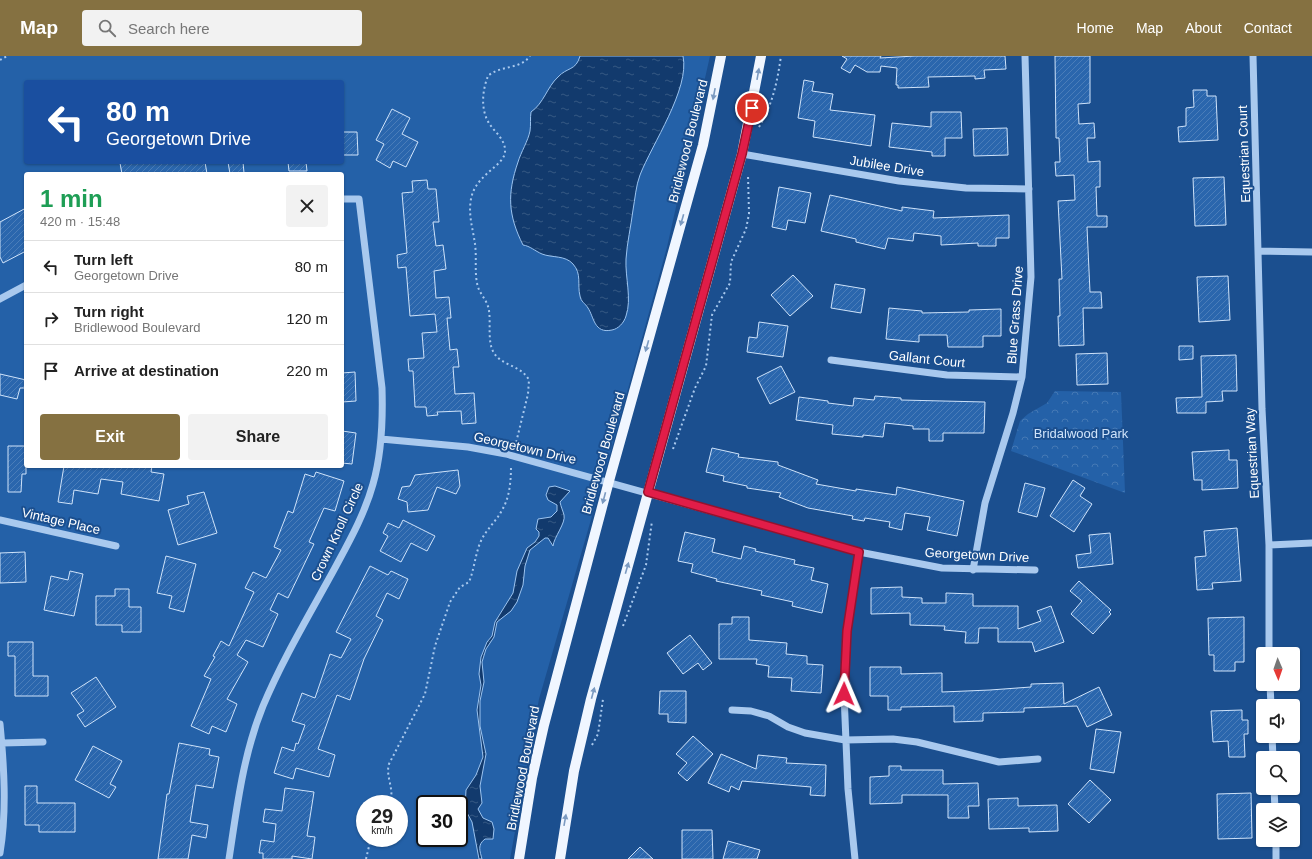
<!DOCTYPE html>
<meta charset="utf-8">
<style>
:root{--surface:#fff;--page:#f2f2f2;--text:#222;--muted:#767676;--line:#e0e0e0;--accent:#857141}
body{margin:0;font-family:Helvetica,sans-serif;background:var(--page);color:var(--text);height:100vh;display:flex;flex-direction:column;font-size:15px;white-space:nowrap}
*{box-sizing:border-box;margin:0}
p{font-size:13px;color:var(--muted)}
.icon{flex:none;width:22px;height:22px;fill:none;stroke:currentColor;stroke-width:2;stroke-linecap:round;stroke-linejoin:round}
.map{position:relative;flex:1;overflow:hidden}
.drawer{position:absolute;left:24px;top:116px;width:320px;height:296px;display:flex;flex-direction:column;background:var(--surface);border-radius:4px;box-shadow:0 1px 3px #0004}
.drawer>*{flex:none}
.hud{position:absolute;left:24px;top:24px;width:320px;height:84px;border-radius:4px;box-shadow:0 1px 3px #0004;background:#1a4fa0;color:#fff;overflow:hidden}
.needle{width:26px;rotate:178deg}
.fabs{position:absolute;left:1256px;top:591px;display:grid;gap:8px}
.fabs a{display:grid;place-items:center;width:44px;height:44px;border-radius:4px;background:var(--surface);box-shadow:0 1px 3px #0004;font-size:20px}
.speed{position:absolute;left:356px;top:739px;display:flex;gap:8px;font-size:20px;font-weight:700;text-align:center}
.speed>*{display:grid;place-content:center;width:52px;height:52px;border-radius:50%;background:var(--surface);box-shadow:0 1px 3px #0004;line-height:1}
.speed small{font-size:10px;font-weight:400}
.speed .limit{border:2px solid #111;border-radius:6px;background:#fff;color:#111}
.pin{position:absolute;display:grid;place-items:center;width:34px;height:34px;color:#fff;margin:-17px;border:2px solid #fff;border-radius:50%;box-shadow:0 1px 4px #0007}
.me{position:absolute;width:44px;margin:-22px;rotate:1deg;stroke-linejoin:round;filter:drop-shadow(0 0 3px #0008)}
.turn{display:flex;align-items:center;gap:14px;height:84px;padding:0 16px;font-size:18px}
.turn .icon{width:52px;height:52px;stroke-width:2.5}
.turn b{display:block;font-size:28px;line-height:34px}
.round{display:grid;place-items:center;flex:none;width:42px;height:42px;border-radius:4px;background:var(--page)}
.head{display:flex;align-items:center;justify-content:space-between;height:68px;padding:0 16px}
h1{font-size:24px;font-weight:800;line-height:30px;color:#1e9e55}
.cta{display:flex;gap:8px;margin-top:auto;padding:8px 16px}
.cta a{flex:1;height:46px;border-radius:4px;background:var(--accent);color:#fff;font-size:16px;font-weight:800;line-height:46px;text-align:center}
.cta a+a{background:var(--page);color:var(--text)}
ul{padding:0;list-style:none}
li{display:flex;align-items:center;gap:12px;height:52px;padding:0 16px;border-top:1px solid var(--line)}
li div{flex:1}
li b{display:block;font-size:15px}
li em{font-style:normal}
header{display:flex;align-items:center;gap:24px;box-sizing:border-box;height:56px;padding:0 20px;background:var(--accent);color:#fff}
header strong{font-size:19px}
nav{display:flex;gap:22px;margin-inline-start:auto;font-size:14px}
.search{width:280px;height:36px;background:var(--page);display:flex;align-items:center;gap:10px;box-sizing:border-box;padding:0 14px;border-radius:4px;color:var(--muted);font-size:15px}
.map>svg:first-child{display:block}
</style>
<header>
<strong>Map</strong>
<div class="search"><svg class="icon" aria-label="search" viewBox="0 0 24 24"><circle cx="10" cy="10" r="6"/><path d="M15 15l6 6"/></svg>Search here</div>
<nav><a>Home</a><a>Map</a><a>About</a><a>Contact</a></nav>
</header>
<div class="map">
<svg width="1312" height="803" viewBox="0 0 1312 803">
<defs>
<pattern id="forest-crowns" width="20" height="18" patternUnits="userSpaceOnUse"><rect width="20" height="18" fill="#2461a8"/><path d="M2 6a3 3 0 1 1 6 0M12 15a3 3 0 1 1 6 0" fill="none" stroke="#4579b5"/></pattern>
<pattern id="water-ripples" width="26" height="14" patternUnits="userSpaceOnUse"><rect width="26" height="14" fill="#123a6d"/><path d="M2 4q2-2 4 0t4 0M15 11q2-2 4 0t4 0" fill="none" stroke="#365883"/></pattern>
<pattern id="building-hatch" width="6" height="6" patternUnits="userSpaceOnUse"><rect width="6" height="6" fill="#2a66ad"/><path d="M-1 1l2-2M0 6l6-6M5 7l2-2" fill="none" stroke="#4a7db9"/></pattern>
</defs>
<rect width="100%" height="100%" fill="#1b4f8f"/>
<path fill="#2461a8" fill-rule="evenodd" d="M0 0H710L667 191 612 391 539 643 510 803H0ZM26 26H342V106H26ZM26 118H342V410H26ZM365 748H399V782H365ZM425 748H459V782H425Z"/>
<path fill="url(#forest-crowns)" d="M1055 335 1121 336 1125 437 1011 395 1020 365 1028 358 1047 347Z"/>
<path fill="url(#water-ripples)" stroke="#9cc4f0" d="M580 0H683C690 33 652 88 640 119 636 129 635 143 633 154 631 170 627 187 626 203 625 221 632 243 626 260 624 267 618 273 612 274 594 278 594 261 588 252 585 247 581 246 580 240 577 228 582 218 573 208 565 199 552 202 542 198 535 195 530 190 523 189 508 159 507 138 518 106 521 96 528 85 530 75 531 69 530 62 531 56 544 47 547 31 558 21 567 11 576 15 580 0Z
M555 430 570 435 560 446C561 451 563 455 564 459 566 467 554 481 553 490L548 482H545L530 494 525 510 523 529 517 546 511 555 497 566 494 581 486 593 482 606 484 626 480 645V670L486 698 480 730 482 747 478 753 483 762 492 766 494 773 493 783H485C477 789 480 795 482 803H479L472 766 465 753 466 734 476 719 483 701 477 654 481 629 479 618 481 601 487 586 492 580 495 566 513 537 517 515 527 492 535 486 539 480V476L536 473 538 463 551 461 557 455V449L548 444 546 439 549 431Z"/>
<path fill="url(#building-hatch)" stroke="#cfe3fa" d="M842 0H881L880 2 915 0H1005L1006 13 984 14 985 22 975 23V20L928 21 929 31 898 32V29H896L897 12 881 10 880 16H867L855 9 850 17 841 12 847 3Z
M1055 0H1090V47L1078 48 1079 68 1094 67 1095 82H1087L1088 106 1100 105V131H1096L1097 160H1107V171H1087L1090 236H1101L1102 252H1083L1084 289 1059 290 1058 260H1060L1059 223H1062L1058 145 1075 144 1074 119 1056 120 1055 106H1060L1059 82H1056Z
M804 24 814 26 812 35 833 38 830 54 875 59 871 90 813 81 815 65 798 62Z
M1193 34H1207V40H1216L1218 84 1179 86 1178 71 1186 70V52L1194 51Z
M392 53 410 62 402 78 418 86 406 111 393 105 390 112 376 104 384 88 376 84Z
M931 56H961L962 82H945V100H932V96L889 91 892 67 931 71Z
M1007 72 1008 99 974 100 973 73Z
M342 76H357L358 99H342Z
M125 106H205L207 118H122L120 107Z
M228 106H243L244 117 230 118Z
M288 106H306L307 115H289Z
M1224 121 1226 169 1195 170 1193 122Z
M427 124 428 133H436L439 166H433L436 190 443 189 446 213 434 215 436 242 449 241 451 262H447L450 294 457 293 459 311H453L455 338 474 337 476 367 462 368 461 355 437 356 438 359 427 360 426 351H415L413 315H409L408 303 424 302 422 277 437 276 435 258 410 260 406 211 398 212 397 199 407 197 402 137 413 136 412 125Z
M779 131 811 137 805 167 788 164 786 174 772 171Z
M830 139 902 155V151L934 155 933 162 1009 159V182H996V190H978V187L941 189V180L914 177 913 185 888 182 885 193 856 186V183L821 175Z
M26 152V195L3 207 0 201V166Z
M793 219 813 240 790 260 771 239Z
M1228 220 1230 264 1199 266 1197 221Z
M835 228 865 233 861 257 831 252Z
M889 252 922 255V257L969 256V254L1001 253V280H983V291H948L947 279H919V286L886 283Z
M759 266 788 270 783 301 747 296 749 281 757 282Z
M1179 290H1193V303L1179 304Z
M1107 297 1108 328 1077 329 1076 298Z
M1236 299 1237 335H1222L1223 345 1206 346V357H1177L1176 342 1202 341 1201 300Z
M781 310 795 336 770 348 757 322Z
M355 316 356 345 342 346V317Z
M0 318 26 324V332H20L17 343 0 339Z
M875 340 901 342V344L985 346 984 377H943V385H929V373H913V370L885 367 883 381 863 379V381L832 378 833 369 796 364 799 341 828 345V347L853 350 854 342 874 344Z
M342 375 356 377 352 408 342 407Z
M8 390H26V418H22L21 436H8Z
M712 392 739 398 738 401 778 406V409L818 424 816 428 856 435V433L896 439 897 431 964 445 957 480 927 474 930 461 905 457 902 474 889 471 890 466 865 462 864 465 852 463 853 460 808 452 779 441 781 437 747 432V430L723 425 724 420 706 416Z
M1229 394V404H1237L1238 432 1202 434V424H1194L1192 396Z
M64 410H152L151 416 164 418 159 445 121 438 123 426 101 423 98 438 74 434 72 448 58 446Z
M458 414 460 430 456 438 437 431 428 454 408 456 407 446 398 443 402 431 410 430 415 419Z
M316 416 344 425 335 455 324 452 309 486 314 488 288 542 278 537 270 554 278 558 263 591 246 584 237 599 248 606 227 643 237 648 226 676 212 670 209 678 191 670 211 623 204 620 215 601 213 600 221 585 229 590 254 536 245 532 253 516 266 522 281 494 274 491 288 455 293 457 305 418 314 421Z
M1073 424 1085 432 1080 440 1092 448 1074 476 1050 460Z
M1025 427 1045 432 1037 461 1018 456Z
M204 436 217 477 178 489 168 454 189 448 187 440Z
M403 464 435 480 427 495 411 487 401 506 380 495 388 480 383 477 388 467 399 472Z
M1237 472 1241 525 1212 527 1213 533 1197 534 1195 501 1206 500 1204 475Z
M685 476 715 483 712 496 741 503 744 490 756 493 755 495 795 504 794 508 814 512 811 524 828 528 822 557 792 550 793 546 761 539 762 535 716 525 717 523 691 516 693 508 678 505Z
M1110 477 1113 508 1078 512 1076 499 1091 497 1089 479Z
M25 496 26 526 0 527V497Z
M166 500 196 508 184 556 169 552 172 540 157 537Z
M370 510 388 519 391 515 408 523 399 543 387 537 376 560 383 564 364 603 350 644 337 639 318 693 335 699 329 721 296 712 293 723 274 717 282 691 294 695 296 687 298 688 305 669 292 665 302 637 315 642 330 598 341 602 351 583 336 576Z
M70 515 83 518 74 560 44 554 51 520 68 524Z
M1079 525 1111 554 1109 556 1111 558 1093 578 1071 558 1082 545 1070 535Z
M902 531V541L922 542V547H946V537L973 538V550H1018V573L1041 565 1037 555 1051 550 1064 586 1035 596 1032 586H998V572H979L978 587H965L966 576 944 574 945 570 910 569V557L871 558V532Z
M115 533H129V551H141V576H122V569H96V540H115Z
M732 561H749V584L787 587 786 598 807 600V608L823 609 821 637 791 635 792 622 768 621 769 610 756 608 757 603H719V568H732Z
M1244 561V606H1235V615H1214V599H1209L1208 562Z
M690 579 712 607 703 614 698 607 683 618 667 597Z
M8 586H33V620H48V640H15V600H8Z
M870 611H901V618L942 617V636L990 634 1031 631V628L1063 627 1064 648 1099 631 1112 659 1087 671 1077 650 1024 652V656L983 657V665L954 666V650L901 651V654H888V640H870Z
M96 621 116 651 85 671 77 659 84 655 71 637Z
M660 635H686V667L668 666V658H659Z
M1242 654V664H1248V678H1244L1245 701H1229L1228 685 1213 686 1211 655Z
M1096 673 1121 676 1114 717 1090 713Z
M693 680 713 698 687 725 678 717 687 707 676 698Z
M179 687 210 693 209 699 219 701 213 732 196 729 190 766 208 769 206 782 192 779 188 803H158L167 738H169Z
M93 690 122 705 110 728 116 731 109 742 75 724Z
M721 698 756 713 758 699 787 702 786 707 826 709 825 740 810 739 811 731 742 725 739 734 731 730 729 736 708 727Z
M889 710H901V714H943V728L978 727 979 750H968L969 762H948V739H902V747L870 748V721L889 720Z
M1090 724 1111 744 1089 767 1068 748Z
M25 730H37V747H75V776H39V769H25Z
M285 732 314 736 307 780 315 781 312 803 292 800V803H263V797H259L261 784 274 786 276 768 263 766 265 753 282 755Z
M1251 737 1252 782 1218 783 1217 738Z
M1018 742V750L1057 749 1058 775 1029 776V772L989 773 988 743Z
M682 774H712L713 803H682Z
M728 785 760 794 757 803H723Z
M640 791 653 803H628Z"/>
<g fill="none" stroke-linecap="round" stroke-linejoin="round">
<path stroke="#a9c9ee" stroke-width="2" stroke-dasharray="2 3" stroke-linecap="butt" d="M0 4 7 0
M759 71C773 47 777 27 781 0
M515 391 528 338 529 324C521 309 502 310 494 297 487 286 491 267 489 255 488 245 481 240 478 231 474 218 477 202 475 188 473 173 468 159 471 143 475 119 504 110 505 96 506 85 496 77 491 70 480 56 482 35 488 20 500 9 520 14 530 0
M673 393 695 332 706 310 712 259 730 227 731 206 746 173 749 158 748 119
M623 570 646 509 652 465
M592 689 598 678 603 643
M389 748C396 735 385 721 389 708L425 638 435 590 450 546 460 531 469 526C474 514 475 500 480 487 486 473 496 466 502 454 510 441 511 424 511 409
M366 803 371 782"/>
<path stroke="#a9c9ee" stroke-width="7" d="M1253 0 1262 353 1269 489V598
M742 98 899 125 966 132 1029 133
M1258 195 1312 196
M0 243 26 229
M831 304 947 319 1022 321
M381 383 468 391 506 398 859 496 942 512 1035 514
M0 464 116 490
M1269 489 1312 487
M973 514 985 447 1013 357 1022 321 1031 221 1025 0
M1270 628 1271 650
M732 654 751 655 769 660 788 671 805 677 845 684 893 683 917 686 999 706 1038 703
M0 668C4 710 7 755 0 797
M1272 680 1273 702
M2 687 43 686
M1274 732 1275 754
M1276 784V803
M229 803C237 751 243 699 263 650 283 602 311 556 336 510 350 484 365 457 373 428 382 397 383 364 382 332L359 143H342
M855 803 848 733 844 638 847 575 859 496"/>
<path stroke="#f0f6ff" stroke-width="10" d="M519 803 532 722 544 669 609 425 703 89 721 0
M560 803 574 715 591 643 742 98 761 0"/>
</g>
<defs><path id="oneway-solid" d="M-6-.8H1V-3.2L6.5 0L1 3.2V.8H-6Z"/></defs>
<g fill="#7b9ac1">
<use href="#oneway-solid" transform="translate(758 18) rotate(-80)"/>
<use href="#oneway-solid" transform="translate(714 38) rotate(101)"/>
<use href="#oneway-solid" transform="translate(682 164) rotate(106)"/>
<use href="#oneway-solid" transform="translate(647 290) rotate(106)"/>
<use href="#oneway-solid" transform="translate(604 442) rotate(105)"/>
<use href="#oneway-solid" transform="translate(627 512) rotate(-74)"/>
<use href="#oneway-solid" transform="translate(593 637) rotate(-75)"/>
<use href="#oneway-solid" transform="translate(565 764) rotate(-80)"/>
</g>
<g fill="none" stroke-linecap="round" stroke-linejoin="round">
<g stroke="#92132f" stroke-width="10">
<path id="route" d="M752 52 742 98 648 436 859 496 847 575 844 638"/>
</g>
<use href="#route" stroke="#e11d48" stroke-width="7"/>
</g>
<g text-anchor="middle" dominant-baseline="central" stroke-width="4" stroke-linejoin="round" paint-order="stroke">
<g font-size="13" fill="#fff" stroke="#1b4f8f">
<text transform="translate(688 85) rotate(-76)">Bridlewood Boulevard</text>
<text transform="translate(1244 98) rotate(-92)">Equestrian Court</text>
<text transform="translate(887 110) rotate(9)">Jubilee Drive</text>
<text transform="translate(1015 259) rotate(-86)">Blue Grass Drive</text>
<text transform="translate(927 303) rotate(6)">Gallant Court</text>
<text transform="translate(525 392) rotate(13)">Georgetown Drive</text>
<text transform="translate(603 397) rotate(-74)">Bridlewood Boulevard</text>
<text transform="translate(1252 397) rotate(-93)">Equestrian Way</text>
<text transform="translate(61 465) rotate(13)">Vintage Place</text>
<text transform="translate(337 476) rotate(-65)">Crown Knoll Circle</text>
<text transform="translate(977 499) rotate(3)">Georgetown Drive</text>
<text transform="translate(523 712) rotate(-79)">Bridlewood Boulevard</text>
</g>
<g font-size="13" fill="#cfe3fa" stroke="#1b4f8f">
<text x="1081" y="377">Bridalwood Park</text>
</g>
</g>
</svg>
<div class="fabs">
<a><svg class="needle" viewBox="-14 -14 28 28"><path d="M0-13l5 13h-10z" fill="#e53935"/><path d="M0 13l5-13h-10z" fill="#767676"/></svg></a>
<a><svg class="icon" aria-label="sound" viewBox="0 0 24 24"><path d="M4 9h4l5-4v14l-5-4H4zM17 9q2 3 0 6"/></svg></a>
<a><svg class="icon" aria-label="search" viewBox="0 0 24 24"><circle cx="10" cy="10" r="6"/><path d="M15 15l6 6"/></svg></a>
<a><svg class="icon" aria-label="layers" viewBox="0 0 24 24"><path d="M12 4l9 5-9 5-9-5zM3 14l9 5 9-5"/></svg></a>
</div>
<div class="speed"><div>29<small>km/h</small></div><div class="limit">30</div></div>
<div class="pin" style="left:752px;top:52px;background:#d93025"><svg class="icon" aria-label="arrive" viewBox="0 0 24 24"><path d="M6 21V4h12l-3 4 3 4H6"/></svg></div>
<svg class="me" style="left:844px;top:638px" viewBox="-20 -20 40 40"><path d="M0-17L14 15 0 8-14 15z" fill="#e11d48" stroke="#fff" stroke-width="4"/></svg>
<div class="hud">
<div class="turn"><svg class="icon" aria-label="left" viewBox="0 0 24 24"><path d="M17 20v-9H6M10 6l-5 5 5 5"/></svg><div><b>80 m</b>Georgetown Drive</div></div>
</div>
<section class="drawer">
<div class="head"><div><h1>1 min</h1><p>420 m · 15:48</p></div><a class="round"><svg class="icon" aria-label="close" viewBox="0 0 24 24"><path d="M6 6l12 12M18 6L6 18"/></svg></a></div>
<ul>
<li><svg class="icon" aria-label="left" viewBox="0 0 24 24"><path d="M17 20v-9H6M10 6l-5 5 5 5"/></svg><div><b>Turn left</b><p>Georgetown Drive</p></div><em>80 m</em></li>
<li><svg class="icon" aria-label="right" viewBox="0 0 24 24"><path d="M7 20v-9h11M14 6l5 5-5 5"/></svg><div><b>Turn right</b><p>Bridlewood Boulevard</p></div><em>120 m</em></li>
<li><svg class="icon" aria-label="arrive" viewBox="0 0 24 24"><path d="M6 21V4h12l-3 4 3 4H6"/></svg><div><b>Arrive at destination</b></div><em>220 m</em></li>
</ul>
<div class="cta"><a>Exit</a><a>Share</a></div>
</section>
</div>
